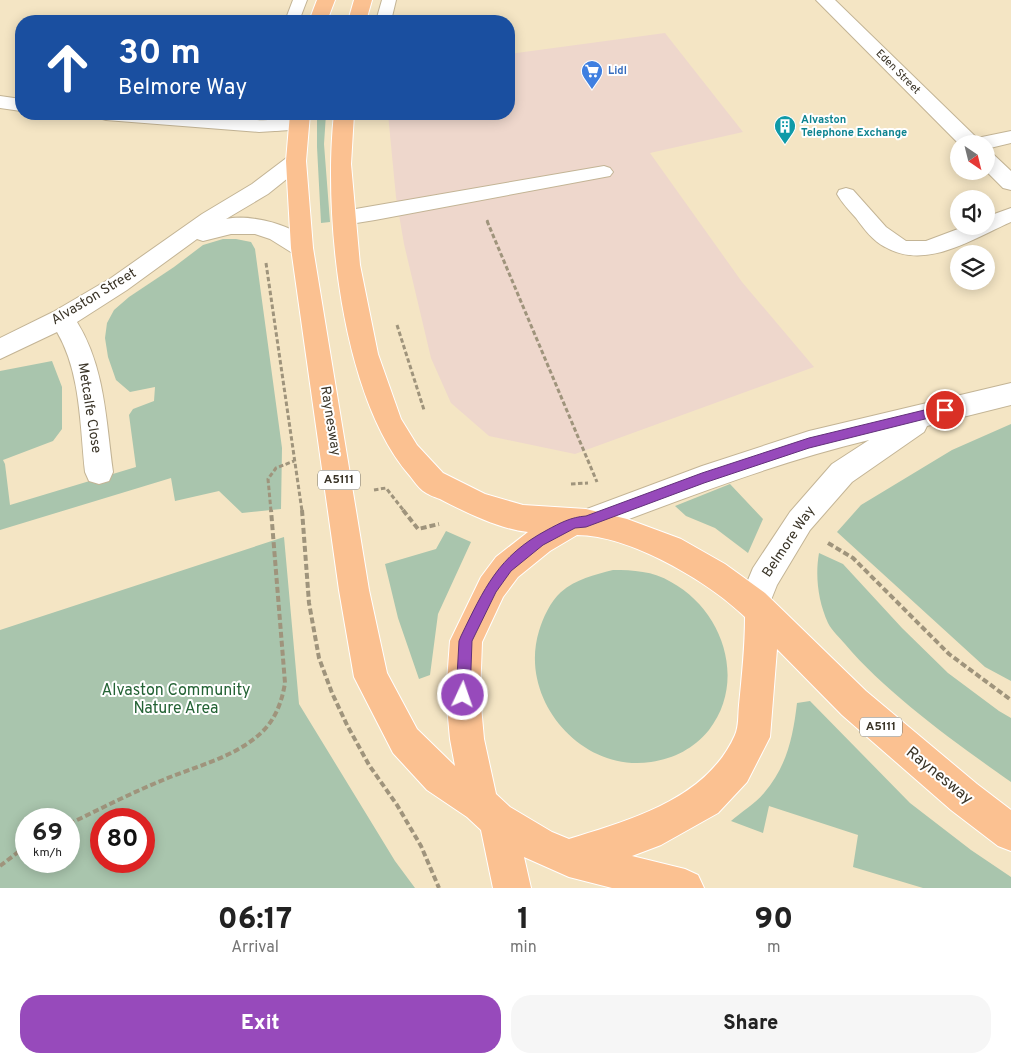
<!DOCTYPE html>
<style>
:root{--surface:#fff;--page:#f6f6f6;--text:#222;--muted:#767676;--accent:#974abb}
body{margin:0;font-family:Overpass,sans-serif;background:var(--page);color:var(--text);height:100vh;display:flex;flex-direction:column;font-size:19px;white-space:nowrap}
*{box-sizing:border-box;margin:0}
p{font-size:16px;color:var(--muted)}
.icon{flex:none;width:28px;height:28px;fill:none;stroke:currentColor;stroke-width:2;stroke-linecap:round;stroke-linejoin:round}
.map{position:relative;height:888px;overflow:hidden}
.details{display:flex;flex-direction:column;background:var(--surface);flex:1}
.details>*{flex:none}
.hud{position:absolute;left:15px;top:15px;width:500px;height:105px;border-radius:20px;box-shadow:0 2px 12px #0003;background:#1a4fa0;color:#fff;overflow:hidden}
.needle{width:32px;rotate:145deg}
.fabs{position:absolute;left:950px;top:135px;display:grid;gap:10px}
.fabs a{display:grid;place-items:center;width:45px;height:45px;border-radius:50%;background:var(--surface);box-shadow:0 2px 12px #0003;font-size:25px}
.speed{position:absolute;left:15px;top:808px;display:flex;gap:10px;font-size:25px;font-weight:700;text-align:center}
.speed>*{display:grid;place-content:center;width:65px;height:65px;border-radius:50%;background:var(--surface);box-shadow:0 2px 12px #0003;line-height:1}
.speed small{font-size:12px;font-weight:400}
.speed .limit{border:8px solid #d22;background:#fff;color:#111}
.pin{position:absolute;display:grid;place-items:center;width:42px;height:42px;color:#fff;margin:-21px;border:2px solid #fff;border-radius:50%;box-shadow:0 1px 5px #0007}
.me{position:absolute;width:55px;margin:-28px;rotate:3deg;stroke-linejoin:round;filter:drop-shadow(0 0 4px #0008)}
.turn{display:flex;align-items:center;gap:18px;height:105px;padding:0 20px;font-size:22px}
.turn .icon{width:65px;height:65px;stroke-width:2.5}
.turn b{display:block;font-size:35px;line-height:42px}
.eta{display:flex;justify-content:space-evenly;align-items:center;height:85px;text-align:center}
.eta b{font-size:30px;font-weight:800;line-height:35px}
.button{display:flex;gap:10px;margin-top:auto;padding:10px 20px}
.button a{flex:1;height:58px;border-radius:20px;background:var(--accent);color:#fff;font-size:20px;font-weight:800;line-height:58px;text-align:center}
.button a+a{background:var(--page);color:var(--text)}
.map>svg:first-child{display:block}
</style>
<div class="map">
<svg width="1011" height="888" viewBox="0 0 1011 888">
<rect width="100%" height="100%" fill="#f4e5c4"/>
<path fill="#eed7cc" d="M665 33 743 132 650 153 742 282 814 367 575 454 489 436 451 403 431 358 404 244 396 197 388 114H509V54Z"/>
<path fill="#a9c5ad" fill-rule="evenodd" d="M317 114H326L324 144 330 222 321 223 317 147Z
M223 239H236L251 242 255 249 282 448 281 509 242 513 219 491 175 501 171 478 0 530V371L52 361 62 387V429L53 441 3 460 5 464 10 505 136 467 129 415 133 409 154 401 155 387 130 392 116 380 108 357 105 338 107 323 114 310 129 297 174 267 203 245Z
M1011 424V681L985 667 837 532 861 505 952 450Z
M730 484 763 519 748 553 715 528 686 516 675 506Z
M446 531 471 542 438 614 430 675 419 679 398 618 385 564 436 549Z
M284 537 299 704 395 861 415 888H0V630ZM26 819H69V861H26ZM101 819H144V861H101Z
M819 553 843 564 902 628 948 673 999 711 1011 718V782C957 744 887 694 845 644 840 638 832 631 828 623 818 601 815 576 819 553Z
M613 570C633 570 653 571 671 582 723 610 747 681 709 730 693 749 675 758 651 762 581 773 518 699 539 631 543 618 550 602 561 592 576 579 594 575 613 570Z
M810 701 910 803 971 850 1011 877V888H923L853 867 858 835 769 806 763 833 731 821C741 812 755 804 764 793 787 766 793 737 797 703Z"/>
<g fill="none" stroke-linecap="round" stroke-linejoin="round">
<g stroke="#c3b495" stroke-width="2">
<path id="lane" d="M293 0H307L299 21H285Z
M382 0H396L391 21H376Z
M268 114H284V126L281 130 275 131 269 130 266 126Z
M604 166 610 168 613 172 610 176 375 220 344 225 337 223 334 218 337 213 344 211Z
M846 188 853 190 886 227 906 241H926L966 226H986V217L1011 208V222C974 238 926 271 885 247 873 241 864 229 856 218 849 210 842 203 837 194L839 190Z"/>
</g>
<g stroke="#c3b495" stroke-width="2">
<path id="street" d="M816 0H835L977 138 1011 131V143L986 149V144H959Z
M0 96 21 99V111L0 108Z
M96 114C149 110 203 117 257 120 273 121 290 117 306 121L309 125 306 129 259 132 106 120 99 118Z
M986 152 993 154 1011 171V190L1003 188 986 171Z
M296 154 303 156 306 161 303 166 268 194 226 219C251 214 300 225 313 248L310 254 302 256 294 254 270 239 255 234H231L203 241 197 239 127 290 77 322C105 367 106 421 113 472L109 481 99 484 89 481 85 472C80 427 81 373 57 332L0 359V338L53 312 111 278 202 214 252 184 289 156Z
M1011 383V405L927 426 924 432 852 482 810 530 777 585 765 615 754 619 743 615 738 604 753 568 790 512 832 464 869 440C770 464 681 500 586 535L576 531 571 522 576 513 702 466 809 431Z"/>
</g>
<g stroke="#fff" stroke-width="2">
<path id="highway" d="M317 0H335L327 21H309Z
M354 0H372L366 21H348Z
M290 114H310L306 161 313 248 369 590 387 673 417 729 455 766 450 739 446 695 450 641 481 577 496 557 528 532C499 529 465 512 440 499 434 497 427 494 423 491 418 487 414 481 410 476 341 398 323 215 334 114H354L351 164 360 265 378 354 401 419 417 445 443 473 485 494 523 505 586 509 627 519 681 539 725 564 765 593 866 691 977 784 1011 810V851L998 846 951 810 842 715 777 649 770 737 747 782 718 813 661 845 632 856 685 869 698 875 704 888H612L569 877 524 857 531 888H493L481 830 467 817 427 790 393 753 354 677 339 590 291 248 286 161ZM577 535C629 535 708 581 745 617 745 646 742 675 739 705 738 714 739 726 735 735 707 799 630 820 569 839L552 832 510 807 496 794 484 739 480 695 482 642 503 597 518 577 550 551Z"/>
</g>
<path stroke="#9f947c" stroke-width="2.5" stroke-dasharray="4 2" stroke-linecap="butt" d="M487 220 488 222"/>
<path stroke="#9f947c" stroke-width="3" stroke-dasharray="4.5 2.5" stroke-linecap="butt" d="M487 221 597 482
M266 263 302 511
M397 325 424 410
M571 484 588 483
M374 490 386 488 404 511
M271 511 268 479 276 468 294 461"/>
<path stroke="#9f947c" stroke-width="4" stroke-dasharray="6 3" stroke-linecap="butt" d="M302 510 309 603 319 658 332 693 347 725 369 765 397 805 421 846 439 888
M403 510 418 529 439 524
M828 543 853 558 949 654 1011 700
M69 824C100 809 131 793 163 780 196 766 237 757 263 731 276 718 282 701 285 683L271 510
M0 866 26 846"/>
<use href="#lane" fill="#fff" fill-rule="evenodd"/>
<use href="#street" fill="#fff" fill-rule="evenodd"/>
<use href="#highway" fill="#fbc191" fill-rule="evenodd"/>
</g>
<path fill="#974abb" stroke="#62307a" d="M945 405 949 407 950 410 949 413 809 448 704 483 586 527 575 528 543 545 511 571 496 592 472 641 470 695 468 700 463 702 458 700 456 695 459 641 461 636C484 589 498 556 547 530 560 523 571 517 586 516L702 473 809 438Z"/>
<defs>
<g id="supermarket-pin" transform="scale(1.125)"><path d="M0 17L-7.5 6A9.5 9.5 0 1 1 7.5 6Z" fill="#3f7fe0" stroke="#fff"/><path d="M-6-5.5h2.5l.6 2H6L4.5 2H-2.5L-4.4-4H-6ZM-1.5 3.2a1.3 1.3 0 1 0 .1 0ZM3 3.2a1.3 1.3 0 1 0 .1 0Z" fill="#fff"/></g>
<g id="building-pin" transform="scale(1.125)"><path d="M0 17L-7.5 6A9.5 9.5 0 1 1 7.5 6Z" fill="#0f9aa8" stroke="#fff"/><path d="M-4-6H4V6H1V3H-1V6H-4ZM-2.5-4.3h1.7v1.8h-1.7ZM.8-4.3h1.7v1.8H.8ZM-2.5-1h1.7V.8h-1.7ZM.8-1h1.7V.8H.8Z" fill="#fff"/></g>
</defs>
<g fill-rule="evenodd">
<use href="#supermarket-pin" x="592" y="71"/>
<use href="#building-pin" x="785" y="126"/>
</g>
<g text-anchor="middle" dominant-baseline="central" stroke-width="4" stroke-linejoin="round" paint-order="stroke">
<g font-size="11" font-weight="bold" fill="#366cbe" stroke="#fff" text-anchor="start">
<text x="608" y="71">Lidl</text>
</g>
<g font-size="11" fill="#3b3528" stroke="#fff">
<text transform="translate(898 72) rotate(45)">Eden Street</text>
</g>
<g font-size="11" font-weight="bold" fill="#0d838f" stroke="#fff" text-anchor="start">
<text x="801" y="120">Alvaston<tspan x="801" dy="13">Telephone Exchange</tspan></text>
</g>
<g fill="#fff" stroke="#767268" stroke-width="1">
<rect x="318" y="470.5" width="42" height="19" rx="4"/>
<rect x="860" y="717.5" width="42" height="19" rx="4"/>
</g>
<g font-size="12" font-weight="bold" fill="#3b3528">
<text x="339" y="480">A5111</text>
<text x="881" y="727">A5111</text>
</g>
<g font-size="14" fill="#3b3528" stroke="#fff">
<text transform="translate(94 297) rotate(-31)">Alvaston Street</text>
<text transform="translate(89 408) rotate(81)">Metcalfe Close</text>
<text transform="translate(330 421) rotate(81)">Raynesway</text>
<text transform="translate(789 542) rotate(-56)">Belmore Way</text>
</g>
<g font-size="16" fill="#246335" stroke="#fff">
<text x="176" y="691">Alvaston Community<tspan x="176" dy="18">Nature Area</tspan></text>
</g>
<g font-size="16" fill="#3b3528" stroke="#fff">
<text transform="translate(939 776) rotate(39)">Raynesway</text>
</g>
</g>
</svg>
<div class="fabs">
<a><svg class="needle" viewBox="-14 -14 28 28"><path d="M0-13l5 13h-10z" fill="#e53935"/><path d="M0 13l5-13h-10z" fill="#767676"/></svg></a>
<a><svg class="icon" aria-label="sound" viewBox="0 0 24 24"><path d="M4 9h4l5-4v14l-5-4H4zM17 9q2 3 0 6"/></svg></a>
<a><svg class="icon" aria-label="layers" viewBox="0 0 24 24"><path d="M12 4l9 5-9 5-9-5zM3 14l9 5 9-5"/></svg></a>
</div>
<div class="speed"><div>69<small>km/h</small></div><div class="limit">80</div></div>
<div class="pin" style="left:945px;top:410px;background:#d93025"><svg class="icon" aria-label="arrive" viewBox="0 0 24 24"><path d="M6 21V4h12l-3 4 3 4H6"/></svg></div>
<svg class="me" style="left:463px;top:695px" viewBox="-20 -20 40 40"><circle r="17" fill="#974abb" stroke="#fff" stroke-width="3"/><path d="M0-11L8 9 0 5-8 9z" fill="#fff"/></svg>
<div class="hud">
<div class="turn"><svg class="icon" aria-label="ahead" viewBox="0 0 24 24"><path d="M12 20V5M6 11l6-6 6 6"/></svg><div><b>30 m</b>Belmore Way</div></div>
</div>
</div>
<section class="details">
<div class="eta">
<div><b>06:17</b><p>Arrival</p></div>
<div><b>1</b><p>min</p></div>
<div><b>90</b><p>m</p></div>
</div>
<div class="button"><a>Exit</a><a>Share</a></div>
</section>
